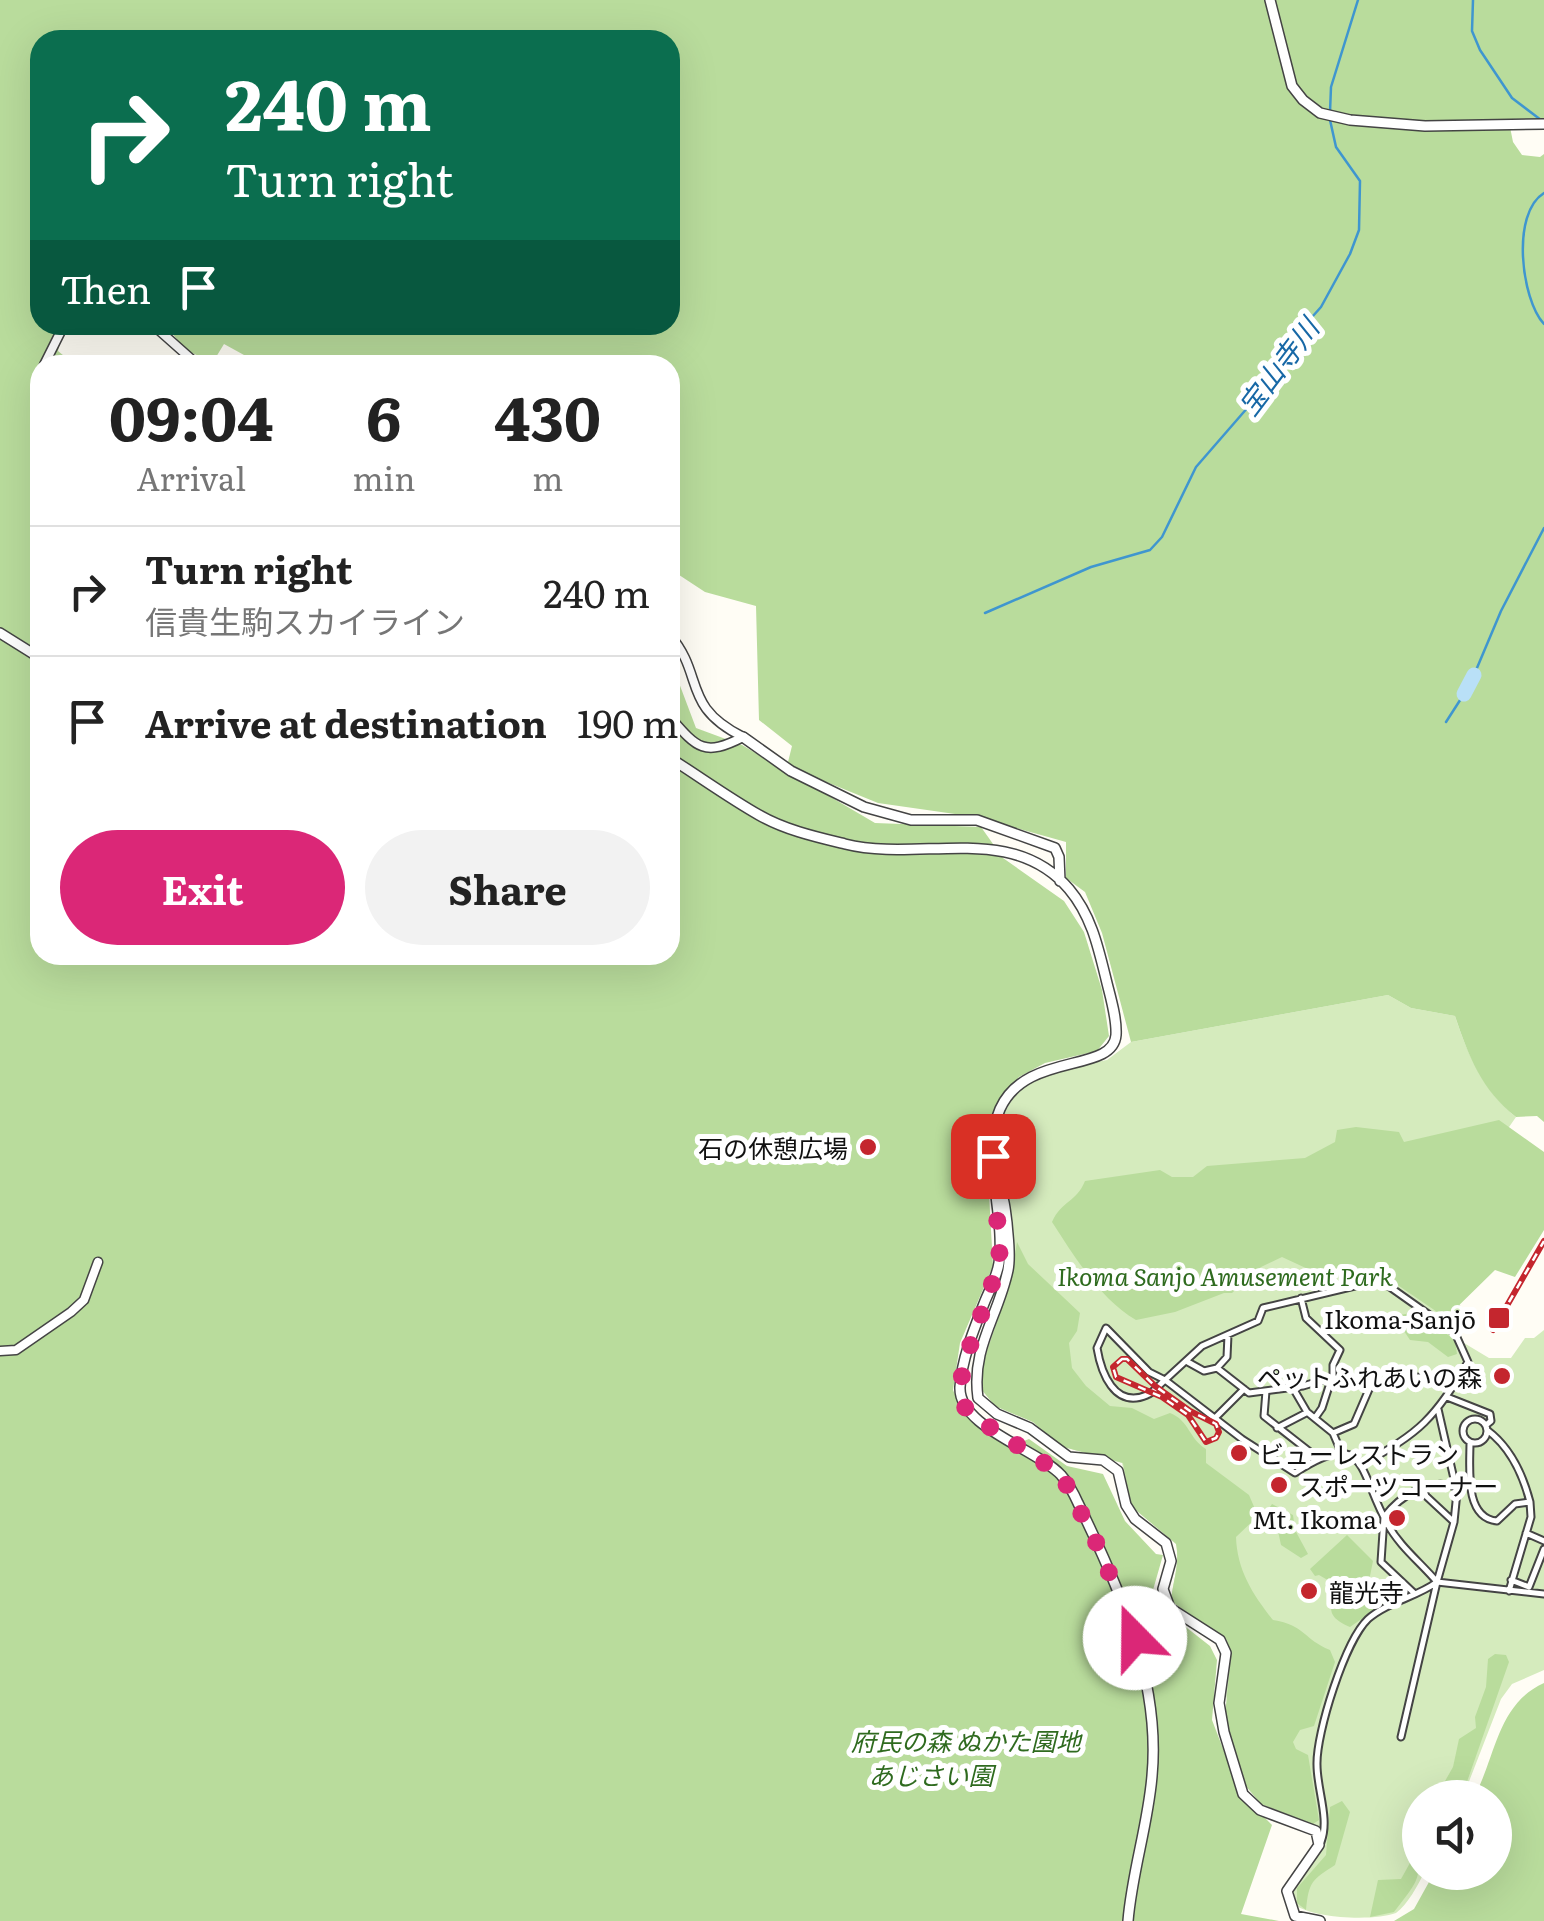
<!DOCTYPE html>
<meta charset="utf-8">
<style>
:root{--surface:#fff;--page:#f2f2f2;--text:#222;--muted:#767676;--line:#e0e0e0;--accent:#db2777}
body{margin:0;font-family:Literata,"Noto Sans JP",serif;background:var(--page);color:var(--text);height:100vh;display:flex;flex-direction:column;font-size:38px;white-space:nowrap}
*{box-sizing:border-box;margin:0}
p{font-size:32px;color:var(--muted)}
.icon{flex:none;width:55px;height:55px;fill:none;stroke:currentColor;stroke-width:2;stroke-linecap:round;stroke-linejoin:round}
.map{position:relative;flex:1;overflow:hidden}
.details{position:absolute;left:30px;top:355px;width:650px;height:610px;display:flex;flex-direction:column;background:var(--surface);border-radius:30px;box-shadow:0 10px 40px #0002}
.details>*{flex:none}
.top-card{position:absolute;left:30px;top:30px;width:650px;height:305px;border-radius:30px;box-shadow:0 10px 40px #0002;background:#0b6e4f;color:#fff;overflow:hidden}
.buttons{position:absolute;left:1402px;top:1780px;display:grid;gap:20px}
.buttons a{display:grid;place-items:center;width:110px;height:110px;border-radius:50%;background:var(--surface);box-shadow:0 10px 40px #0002;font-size:50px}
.pin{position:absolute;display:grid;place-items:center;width:85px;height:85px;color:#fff;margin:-42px;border-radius:20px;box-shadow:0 5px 15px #0006}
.me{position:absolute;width:110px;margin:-55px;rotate:338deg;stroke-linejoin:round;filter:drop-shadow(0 0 8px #0008)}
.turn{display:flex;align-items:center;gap:35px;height:210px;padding:0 30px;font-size:45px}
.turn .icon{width:130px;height:130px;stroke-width:2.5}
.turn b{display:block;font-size:70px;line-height:85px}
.then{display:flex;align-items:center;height:95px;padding:0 30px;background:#0003;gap:20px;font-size:38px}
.eta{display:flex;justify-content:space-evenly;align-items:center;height:170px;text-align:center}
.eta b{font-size:60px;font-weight:700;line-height:70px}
.cta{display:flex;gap:20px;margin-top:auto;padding:20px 30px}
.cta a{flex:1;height:115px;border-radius:60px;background:var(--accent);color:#fff;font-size:40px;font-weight:700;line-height:115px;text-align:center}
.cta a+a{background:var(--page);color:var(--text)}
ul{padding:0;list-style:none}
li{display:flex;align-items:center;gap:30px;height:130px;padding:0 30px;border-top:2px solid var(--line)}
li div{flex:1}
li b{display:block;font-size:38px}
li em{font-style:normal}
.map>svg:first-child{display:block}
</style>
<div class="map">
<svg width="1544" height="1921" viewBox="0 0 1544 1921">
<rect width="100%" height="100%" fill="#fffdf5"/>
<path fill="#d5ebbd" d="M1388 995 1411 1008 1455 1016C1467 1053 1484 1092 1516 1117L1459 1199 1457 1290 1463 1319 1459 1331 1464 1343 1489 1358H1511L1525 1338H1534L1544 1330V1670L1512 1684 1501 1699 1463 1797 1420 1798V1872L1424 1873C1418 1885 1408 1904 1396 1913 1375 1921 1315 1919 1295 1905L1293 1892 1327 1839 1313 1824 1261 1804 1226 1696 1231 1655 1226 1639 1171 1601C1173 1580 1180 1565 1176 1543L1131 1506 1122 1463 1060 1446 1033 1422 995 1406 982 1390 987 1350 1010 1284 1014 1254 997 1165 1001 1118 1018 1090 1048 1071 1107 1060 1131 1042Z"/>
<path fill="#b9dc9c" d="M0 0H1544V119L1509 122 1513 142 1522 155 1540 157 1544 154V1122L1537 1116 1516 1117C1482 1091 1468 1055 1455 1016L1411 1008 1388 995 1131 1042 1102 933 1085 892 1066 878V842L976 817 878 803 787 766 792 746 759 720 756 606 705 592 670 569V365H239L244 355 224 344 213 362 185 350 166 325H670V40H40V325H64L58 351 75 365H40V955H670V680L679 683 696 728 742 745 875 823 981 827 1003 858 1064 901 1084 932 1102 990 1109 1036 1097 1051 1045 1063 1019 1077 997 1103 986 1139 993 1266 960 1343 953 1390 963 1414 1008 1447 1029 1439 1067 1466 1103 1474 1125 1521 1156 1554 1163 1555 1153 1590 1159 1606 1210 1646 1217 1660 1212 1720 1240 1793 1272 1825 1241 1914 1279 1921H0Z
M1499 1120 1544 1152V1230L1515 1277 1495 1270 1446 1318 1383 1275 1357 1282 1328 1271 1323 1276 1282 1257 1261 1267 1232 1293H1224L1175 1312 1136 1320C1101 1300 1074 1256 1052 1222 1062 1200 1076 1203 1085 1181L1160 1170 1172 1177H1193L1207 1166 1305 1158 1335 1142 1337 1130 1356 1127 1399 1132 1404 1142Z
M1017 1242 1028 1264 1080 1313 1077 1331 1069 1343 1072 1368 1086 1386 1110 1406 1132 1408 1154 1419 1170 1413C1189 1420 1189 1439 1206 1449V1463L1249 1495 1258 1516 1236 1537C1237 1570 1253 1595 1273 1620 1305 1625 1303 1639 1330 1650L1335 1662 1314 1726 1300 1730 1293 1742 1296 1749 1308 1755 1319 1820 1313 1824 1261 1804 1244 1784 1225 1715 1231 1655 1227 1640 1171 1601C1173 1580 1180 1565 1176 1544L1131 1506 1123 1463 1060 1446 1033 1422 995 1406 982 1390 981 1369 1010 1284Z
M1411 1313 1426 1319 1455 1340 1457 1354 1448 1357 1428 1342 1410 1340 1400 1325V1315Z
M1272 1504 1293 1515 1295 1530 1308 1554 1301 1558 1281 1545 1278 1531 1265 1525 1263 1517Z
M1347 1535 1373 1561 1368 1586 1383 1599 1380 1606 1350 1627C1320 1614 1336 1606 1331 1582L1319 1575 1315 1576 1310 1569Z
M1495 1654 1506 1655 1509 1662 1462 1796 1436 1797 1453 1767 1459 1739 1476 1728 1475 1717 1486 1687 1488 1659Z
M1544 1683V1921H1394L1414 1909 1434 1873 1495 1872V1798L1474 1797C1496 1757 1497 1704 1544 1683Z
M1342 1801 1350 1812 1335 1865C1312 1880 1309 1881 1306 1910L1297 1903V1888L1326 1855 1330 1807Z
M1420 1845C1420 1882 1417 1882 1394 1912L1370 1917 1378 1880 1401 1879Z"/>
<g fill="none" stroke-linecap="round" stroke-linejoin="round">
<path stroke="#3f96cf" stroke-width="2.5" d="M1473 0 1472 31 1480 50 1512 98 1541 120
M1330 112 1331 87 1358 0
M1544 193C1511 213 1521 299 1544 324
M985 613 1091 567 1150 550 1162 537 1196 467 1269 383 1288 344 1321 307 1350 254 1359 230 1360 181 1336 147 1330 120
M1474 675 1501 611 1544 528
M1446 722 1464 694"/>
<path stroke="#b9e0f7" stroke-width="15" d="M1464 694 1474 675"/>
<g stroke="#444" stroke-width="9">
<path id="pedestrian" d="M1301 1298 1306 1318 1340 1350 1333 1365V1377L1346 1383 1370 1387 1388 1385 1415 1377 1458 1378
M1106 1328 1149 1372 1165 1380C1160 1384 1153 1393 1147 1395 1114 1409 1101 1372 1097 1348Z
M1186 1361 1204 1371 1217 1368 1249 1393 1303 1386 1333 1377
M1217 1368 1227 1357 1228 1335
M1293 1388 1307 1412 1333 1433
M1266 1391 1264 1416 1319 1459
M1447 1397 1490 1414 1491 1421 1486 1425
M1438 1409 1457 1492 1454 1522 1437 1582 1544 1594
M1216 1417 1244 1389
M1315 1418 1322 1408 1331 1380
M1463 1431a12 12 0 1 1 24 0a12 12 0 1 1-24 0Z
M1277 1428 1306 1413
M1470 1442C1470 1468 1464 1518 1497 1521L1515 1504 1530 1502C1523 1475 1510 1447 1487 1430
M1342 1454 1333 1433 1354 1424 1370 1387
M1362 1464C1420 1434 1435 1417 1468 1362L1455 1333 1380 1280 1263 1308 1258 1321 1202 1346 1165 1380 1242 1439 1295 1473C1367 1426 1358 1471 1387 1523 1399 1546 1421 1563 1437 1582L1401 1737
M1423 1489 1426 1496 1454 1522
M1526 1533 1544 1541
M1511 1580 1529 1587 1544 1549
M1509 1591 1531 1517 1530 1502
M1415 1594 1381 1562 1384 1517C1400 1496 1429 1477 1456 1487
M1321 1842C1330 1819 1317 1790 1317 1765 1316 1733 1345 1641 1368 1619 1387 1602 1417 1597 1437 1582"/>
</g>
<g stroke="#444" stroke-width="11">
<path id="minor" d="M153 325 198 365
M44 365 64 325
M670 635C705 676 681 706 743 737
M670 717C697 748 704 757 743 737
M0 1351 16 1350 71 1312 84 1300 98 1262"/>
</g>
<g stroke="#444" stroke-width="12">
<path id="tertiary" d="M1270 0 1292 86 1303 100 1320 113 1350 120 1425 126 1544 124
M0 633 40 658
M743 737 791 771 864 807 911 820H977L1055 848 1059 857 1060 881
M670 758C700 777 729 798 759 815 785 830 816 837 845 844 920 863 1011 821 1069 889 1091 915 1098 946 1106 979 1110 996 1117 1017 1116 1035 1113 1074 1026 1051 1000 1109 980 1154 1006 1215 999 1263 997 1276 990 1289 985 1301 974 1329 962 1358 960 1387 958 1427 1037 1449 1061 1475 1068 1483 1074 1494 1078 1503 1119 1587 1161 1680 1152 1776 1148 1825 1132 1872 1128 1921
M997 1186C1005 1197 1005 1209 1007 1223 1008 1238 1011 1255 1008 1270 998 1317 971 1348 978 1398L997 1414 1030 1428 1069 1457 1103 1460 1118 1471 1126 1505 1135 1519 1166 1543 1171 1561 1163 1589 1170 1608 1220 1640 1226 1653 1219 1703 1224 1732 1243 1794 1260 1810 1316 1831 1319 1845 1287 1891 1295 1916 1320 1921"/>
</g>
<use href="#pedestrian" stroke="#fff" stroke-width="5"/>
<use href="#minor" stroke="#fff" stroke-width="8"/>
<use href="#tertiary" stroke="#fff" stroke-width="9"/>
<g stroke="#c4262e" stroke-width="6">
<path id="rail" d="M1493 1330 1544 1241
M1122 1359H1127L1155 1386 1190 1411 1216 1424 1219 1432 1216 1438 1206 1442 1188 1415 1162 1397 1116 1377 1113 1367Z"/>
</g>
<use href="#rail" stroke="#fff" stroke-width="2.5" stroke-dasharray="8" stroke-linecap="butt"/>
</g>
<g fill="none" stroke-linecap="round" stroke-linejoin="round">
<path stroke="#db2777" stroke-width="18" stroke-dasharray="0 32.4" d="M993 1156 1000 1261 963 1366 960 1394 967 1412 1061 1474 1100 1550 1135 1638"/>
</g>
<g fill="#c4262e" stroke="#fff" stroke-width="4">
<circle cx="868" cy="1147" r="10"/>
<rect x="1487" y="1306" width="24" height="24" rx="5"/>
<circle cx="1502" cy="1376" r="10"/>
<circle cx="1239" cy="1453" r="10"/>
<circle cx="1279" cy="1485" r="10"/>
<circle cx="1397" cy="1518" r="10"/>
<circle cx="1309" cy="1591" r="10"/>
</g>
<g text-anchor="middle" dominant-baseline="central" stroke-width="10" stroke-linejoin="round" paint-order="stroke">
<g font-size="25" fill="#111" stroke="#fff" text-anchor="end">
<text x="848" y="1147">石の休憩広場</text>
<text x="1476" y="1318">Ikoma-Sanjō</text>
<text x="1482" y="1376">ペットふれあいの森</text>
<text x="1259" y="1453" text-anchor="start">ビューレストラン</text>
<text x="1299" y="1485" text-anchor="start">スポーツコーナー</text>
<text x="1377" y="1518">Mt. Ikoma</text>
<text x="1329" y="1591" text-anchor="start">龍光寺</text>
</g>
<g font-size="25" font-style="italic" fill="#2f6b1f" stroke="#fff">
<text x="1225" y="1275">Ikoma Sanjo Amusement Park</text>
<text x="966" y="1740">府民の森 ぬかた園地</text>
<text x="931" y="1774">あじさい園</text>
</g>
<g font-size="28" font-style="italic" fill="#1768a6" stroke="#fff">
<text transform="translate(1277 366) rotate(-53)">宝山寺川</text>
</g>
</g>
</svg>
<div class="buttons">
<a><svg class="icon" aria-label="sound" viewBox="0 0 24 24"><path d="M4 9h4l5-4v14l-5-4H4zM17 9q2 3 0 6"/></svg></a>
</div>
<div class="pin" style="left:993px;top:1156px;background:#d93025"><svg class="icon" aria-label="arrive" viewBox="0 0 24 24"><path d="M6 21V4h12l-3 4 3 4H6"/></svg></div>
<svg class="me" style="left:1135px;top:1638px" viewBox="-20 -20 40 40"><circle r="19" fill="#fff"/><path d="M0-13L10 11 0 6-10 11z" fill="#db2777"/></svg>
<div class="top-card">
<div class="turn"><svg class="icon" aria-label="right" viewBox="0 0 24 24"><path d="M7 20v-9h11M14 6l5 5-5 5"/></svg><div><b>240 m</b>Turn right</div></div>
<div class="then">Then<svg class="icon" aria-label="arrive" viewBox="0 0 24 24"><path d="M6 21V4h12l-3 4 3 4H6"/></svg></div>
</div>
<section class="details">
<div class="eta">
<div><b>09:04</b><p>Arrival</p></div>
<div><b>6</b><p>min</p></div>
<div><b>430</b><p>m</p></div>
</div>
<ul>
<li><svg class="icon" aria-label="right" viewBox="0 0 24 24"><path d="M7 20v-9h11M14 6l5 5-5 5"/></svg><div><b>Turn right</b><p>信貴生駒スカイライン</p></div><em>240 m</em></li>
<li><svg class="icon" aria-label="arrive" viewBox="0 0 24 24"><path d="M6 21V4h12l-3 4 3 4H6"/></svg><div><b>Arrive at destination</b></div><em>190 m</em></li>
</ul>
<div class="cta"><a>Exit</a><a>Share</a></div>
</section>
</div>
